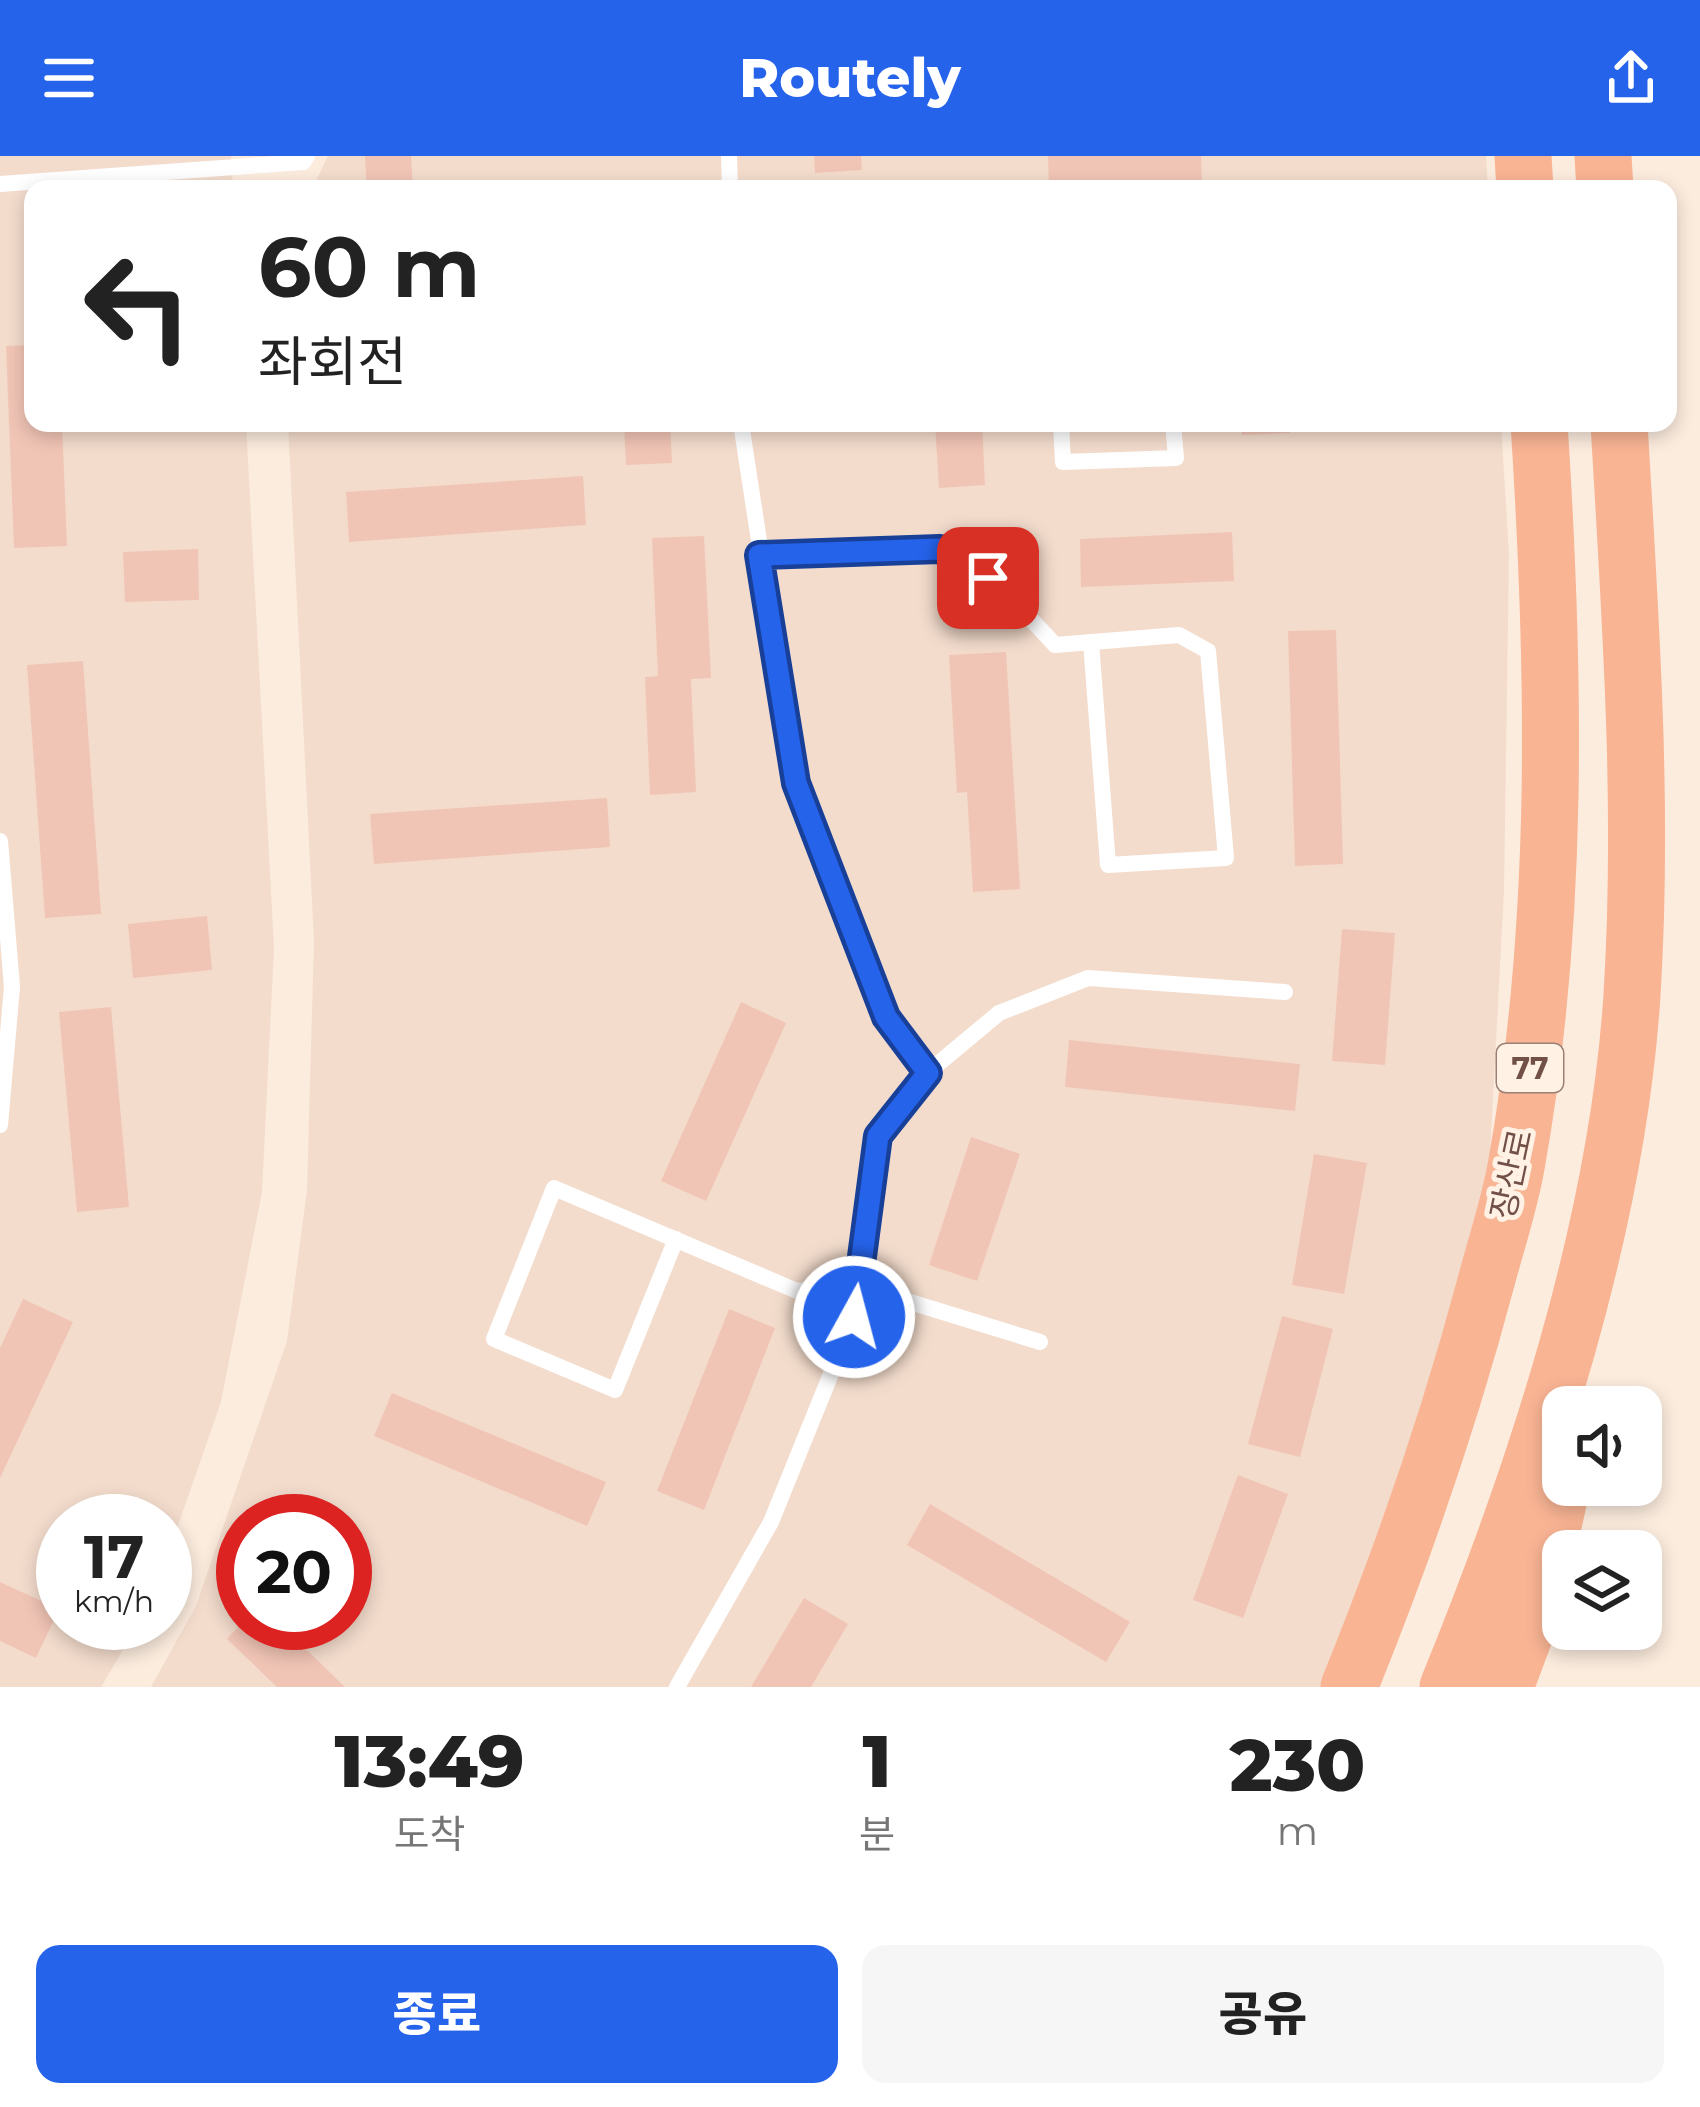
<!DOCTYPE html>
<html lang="ko">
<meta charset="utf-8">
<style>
:root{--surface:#fff;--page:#f6f6f6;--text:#222;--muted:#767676;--accent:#2563eb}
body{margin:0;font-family:Montserrat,"Noto Sans KR",sans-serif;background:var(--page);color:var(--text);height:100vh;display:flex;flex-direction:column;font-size:45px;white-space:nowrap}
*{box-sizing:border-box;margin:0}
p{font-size:39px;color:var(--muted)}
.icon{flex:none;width:66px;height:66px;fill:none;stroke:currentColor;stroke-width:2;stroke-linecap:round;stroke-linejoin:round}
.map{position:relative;height:1531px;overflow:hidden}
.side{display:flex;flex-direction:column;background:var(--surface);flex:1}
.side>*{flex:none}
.hud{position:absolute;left:24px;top:24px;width:1653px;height:252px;border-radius:24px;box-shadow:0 6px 18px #0003;background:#fff;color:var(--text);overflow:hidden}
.tools{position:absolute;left:1542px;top:1230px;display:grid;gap:24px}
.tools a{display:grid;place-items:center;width:120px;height:120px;border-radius:24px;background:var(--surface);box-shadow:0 6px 18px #0003;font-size:60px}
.speed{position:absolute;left:36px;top:1338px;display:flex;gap:24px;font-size:60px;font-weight:700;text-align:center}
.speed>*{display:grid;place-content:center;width:156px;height:156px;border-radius:50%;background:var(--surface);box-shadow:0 6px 18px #0003;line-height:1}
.speed small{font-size:30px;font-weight:400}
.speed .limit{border:18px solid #d22;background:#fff;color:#111}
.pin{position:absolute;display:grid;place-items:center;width:102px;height:102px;color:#fff;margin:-51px;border-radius:24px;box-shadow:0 6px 18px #0006}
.me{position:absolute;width:132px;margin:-66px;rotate:7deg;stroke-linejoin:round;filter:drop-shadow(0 0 9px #0008)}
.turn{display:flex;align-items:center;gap:42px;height:252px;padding:0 36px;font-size:54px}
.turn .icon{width:156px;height:156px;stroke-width:2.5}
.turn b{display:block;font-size:84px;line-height:102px}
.eta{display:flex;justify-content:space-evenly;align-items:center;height:204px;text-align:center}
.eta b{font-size:72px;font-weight:800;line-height:84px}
.cta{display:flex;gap:24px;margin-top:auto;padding:24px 36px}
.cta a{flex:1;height:138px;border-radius:24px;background:var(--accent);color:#fff;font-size:48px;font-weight:800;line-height:138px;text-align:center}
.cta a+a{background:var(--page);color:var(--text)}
header{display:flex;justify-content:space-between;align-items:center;height:156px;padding:0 36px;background:var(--accent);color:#fff;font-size:54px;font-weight:800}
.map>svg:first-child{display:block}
</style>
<header><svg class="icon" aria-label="menu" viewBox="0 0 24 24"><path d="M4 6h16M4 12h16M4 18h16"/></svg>Routely<svg class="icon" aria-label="share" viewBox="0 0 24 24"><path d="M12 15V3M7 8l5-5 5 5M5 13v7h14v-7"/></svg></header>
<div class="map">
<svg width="1700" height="1531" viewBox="0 0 1700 1531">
<rect width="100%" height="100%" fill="#fcecde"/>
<path fill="#f3dccc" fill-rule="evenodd" d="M0 0H231L233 33H33V267H246L274 792 262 1036 221 1246 165 1407V1365H63V1467H139L101 1531H0Z
M328 0H1486L1488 33H284L316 25Z
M288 267H1501L1509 399 1504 735 1489 1018 1426 1264 1326 1531H151L196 1450 287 1185 307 1034 314 785ZM243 1365H345V1467H243Z"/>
<path fill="#f1c5b6" d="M365 0H411L413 33H367Z
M814 0H861L862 14 815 17Z
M1048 0H1201L1202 33H1049Z
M33 74V132H29L26 75Z
M33 189V267H62L67 390 14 392 6 190Z
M624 267H670L672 307 626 309Z
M935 267H982L985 329 939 332Z
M1242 267H1290V277L1242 279Z
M583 320 586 369 349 386 346 336Z
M1232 376 1234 425 1081 431 1080 383Z
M704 380 711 522 691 523 696 636 650 639 645 521 658 520 652 382Z
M198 393 199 444 125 446 123 396Z
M1336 474 1343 708 1295 710 1288 475Z
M1006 496 1020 733 973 736 967 636 957 637 949 499Z
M83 505 101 758 45 762 27 509Z
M607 642 610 691 374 708 370 658Z
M207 760 212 814 133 822 128 768Z
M1342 773 1395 777 1385 909 1332 905Z
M741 846 786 867 706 1045 661 1025Z
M111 851 129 1051 77 1056 59 856Z
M1069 884 1300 908 1295 955 1065 931Z
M971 981 1020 998 977 1125 929 1109Z
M1314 998 1367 1007 1344 1138 1292 1129Z
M23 1143 73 1166 0 1322V1192Z
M729 1153 775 1172 704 1354 657 1335Z
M1282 1160 1333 1173 1300 1301 1248 1288Z
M392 1237 606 1326 587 1370 374 1280Z
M1238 1319 1288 1338 1243 1462 1193 1444Z
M930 1348 1130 1466 1106 1506 907 1389Z
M0 1426 59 1453 36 1502 0 1485Z
M804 1442 848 1468 811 1531H751Z
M242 1467H279L345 1531H277L227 1483Z"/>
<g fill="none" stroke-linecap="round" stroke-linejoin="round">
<path stroke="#fff" stroke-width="16" d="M729 0 730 33
M0 28 303 6 307 0
M741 267 796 627 886 861 927 917
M1061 267 1063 306 1176 302 1173 267
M759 399 940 393C987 415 1020 451 1055 489L1179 479 1208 495 1226 702 1108 709 1091 486
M0 685 12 831 0 969
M676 1083 615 1234 494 1183 554 1032 797 1135 858 1130 1040 1186
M677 1531 771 1366 854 1161 879 979 927 917 999 857 1088 822 1285 836"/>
<path stroke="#f9b494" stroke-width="57" d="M1523 0 1525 33
M1603 0 1605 33
M1349 1531C1403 1398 1449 1265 1486 1126 1496 1088 1509 1050 1516 1011 1560 767 1555 514 1539 267
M1448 1531C1535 1318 1617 1071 1632 839 1644 648 1630 458 1619 267
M1505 1531 1536 1448 1559 1342 1555 1267"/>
</g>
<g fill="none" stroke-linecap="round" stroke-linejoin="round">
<g stroke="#184099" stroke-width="30">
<path id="route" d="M854 1161 878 980 928 917 886 861 796 627 759 399 940 393 988 422"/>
</g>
<use href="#route" stroke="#2563eb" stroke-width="21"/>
</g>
<g text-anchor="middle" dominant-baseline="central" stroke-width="10" stroke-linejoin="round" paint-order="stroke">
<rect fill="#fff1e4" stroke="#9c8076" stroke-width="3" x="1497" y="888" width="66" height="48" rx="9"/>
<g font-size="30" font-weight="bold" fill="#715047">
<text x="1530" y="912">77</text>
</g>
<g font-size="33" fill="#715047" stroke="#fff1e4">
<text transform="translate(1511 1018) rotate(-78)">장산로</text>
</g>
</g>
</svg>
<div class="tools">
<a><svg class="icon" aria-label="sound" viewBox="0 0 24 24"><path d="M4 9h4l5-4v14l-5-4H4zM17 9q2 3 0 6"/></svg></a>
<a><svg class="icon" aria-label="layers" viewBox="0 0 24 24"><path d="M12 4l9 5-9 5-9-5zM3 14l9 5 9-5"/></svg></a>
</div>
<div class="speed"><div>17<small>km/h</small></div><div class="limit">20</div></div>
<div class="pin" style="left:988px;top:422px;background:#d93025"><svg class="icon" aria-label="arrive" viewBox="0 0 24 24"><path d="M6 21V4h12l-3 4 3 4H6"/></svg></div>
<svg class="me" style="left:854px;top:1161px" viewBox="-20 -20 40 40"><circle r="17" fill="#2563eb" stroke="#fff" stroke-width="3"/><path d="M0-11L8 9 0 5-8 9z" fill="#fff"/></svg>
<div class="hud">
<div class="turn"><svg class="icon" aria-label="left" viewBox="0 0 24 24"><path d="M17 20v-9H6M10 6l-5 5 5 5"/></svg><div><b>60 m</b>좌회전</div></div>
</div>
</div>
<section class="side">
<div class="eta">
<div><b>13:49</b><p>도착</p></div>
<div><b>1</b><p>분</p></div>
<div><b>230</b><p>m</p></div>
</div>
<div class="cta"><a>종료</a><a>공유</a></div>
</section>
